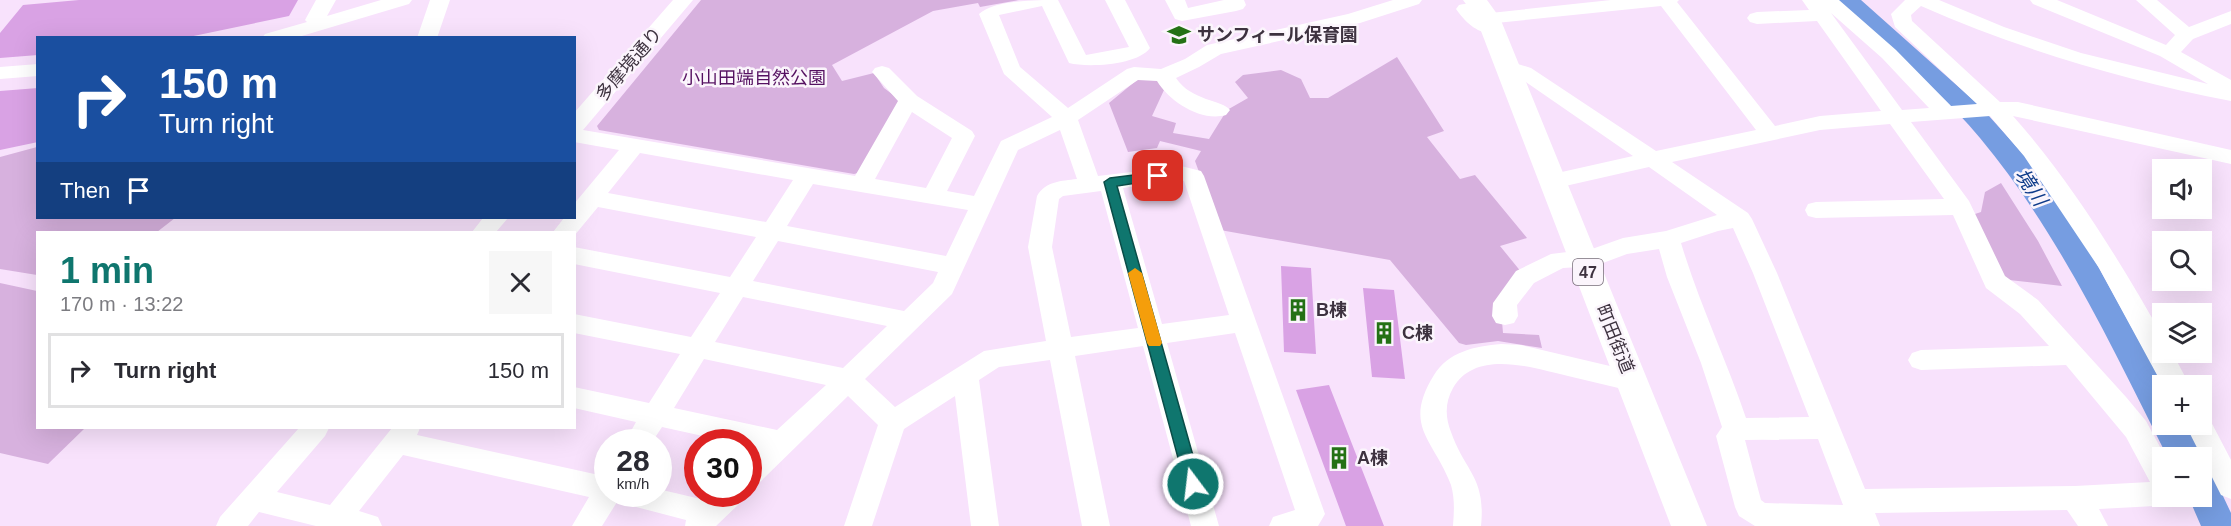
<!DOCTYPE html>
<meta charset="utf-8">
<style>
:root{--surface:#fff;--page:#f7f7f7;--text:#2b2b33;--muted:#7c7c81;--line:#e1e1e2;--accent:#0f766e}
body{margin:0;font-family:Helvetica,"Noto Sans JP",sans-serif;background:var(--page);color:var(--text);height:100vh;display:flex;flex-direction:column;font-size:22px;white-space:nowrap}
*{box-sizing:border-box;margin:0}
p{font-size:20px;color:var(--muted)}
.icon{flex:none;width:33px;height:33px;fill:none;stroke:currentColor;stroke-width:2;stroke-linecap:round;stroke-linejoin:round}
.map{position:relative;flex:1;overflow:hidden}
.drawer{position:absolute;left:36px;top:231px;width:540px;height:198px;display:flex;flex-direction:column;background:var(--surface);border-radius:0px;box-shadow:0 6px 24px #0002}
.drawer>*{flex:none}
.hud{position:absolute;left:36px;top:36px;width:540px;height:183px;border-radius:0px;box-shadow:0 6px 24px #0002;background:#1a4fa0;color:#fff;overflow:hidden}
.controls{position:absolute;left:2152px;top:159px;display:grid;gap:12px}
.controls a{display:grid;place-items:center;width:60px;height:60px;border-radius:0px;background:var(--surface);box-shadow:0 6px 24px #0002;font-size:30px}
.speed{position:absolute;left:594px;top:429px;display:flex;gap:12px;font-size:30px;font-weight:700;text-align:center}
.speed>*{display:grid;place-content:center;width:78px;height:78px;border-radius:50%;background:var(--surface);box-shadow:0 6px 24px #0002;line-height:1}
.speed small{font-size:15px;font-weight:400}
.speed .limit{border:9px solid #d22;background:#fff;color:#111}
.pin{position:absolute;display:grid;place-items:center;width:51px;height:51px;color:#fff;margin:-26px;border-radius:12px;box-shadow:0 3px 9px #0006}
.me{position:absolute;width:66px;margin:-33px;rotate:345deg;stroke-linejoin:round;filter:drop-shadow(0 0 4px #0008)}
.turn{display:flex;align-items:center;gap:21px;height:126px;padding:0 24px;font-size:27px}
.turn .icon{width:78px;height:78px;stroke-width:2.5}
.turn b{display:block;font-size:42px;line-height:51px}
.then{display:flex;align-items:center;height:57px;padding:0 24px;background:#0003;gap:12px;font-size:22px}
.round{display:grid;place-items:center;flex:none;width:63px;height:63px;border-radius:0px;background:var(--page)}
.overview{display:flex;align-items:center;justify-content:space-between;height:102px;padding:0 24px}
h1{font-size:36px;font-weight:600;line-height:45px;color:var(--accent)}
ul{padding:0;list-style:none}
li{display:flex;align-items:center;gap:18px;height:75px;margin:0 12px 9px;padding:0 12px;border:3px solid var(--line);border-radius:0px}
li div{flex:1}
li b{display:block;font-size:22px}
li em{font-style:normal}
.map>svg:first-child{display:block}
</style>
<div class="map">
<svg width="2231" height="526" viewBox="0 0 2231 526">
<rect width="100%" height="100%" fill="#f8e2fc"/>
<path fill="#d7b1de" d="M701 0H1019L980 7 978 3 933 11 832 65 842 81 874 73 884 88 900 100 862 172 854 174 599 130 597 126Z
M1397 57 1444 131 1427 137 1460 179 1475 175 1527 238 1500 246 1522 273 1500 298 1503 333 1539 335 1542 348 1498 341 1466 345 1459 343 1390 260 1220 230 1195 161 1201 151 1160 141 1157 148 1128 152 1109 103 1138 79 1158 80 1164 90 1152 116 1176 123 1173 133 1209 139 1227 110 1248 98 1235 82 1243 75 1281 70 1301 79 1310 98H1328Z
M37 147 38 218H175L157 232H38L37 275 0 269V157Z
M2001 183 2038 241 2062 286 2000 279 1972 215 1981 212 1985 192Z
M0 283 37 291 38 428H85L48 464 0 453Z"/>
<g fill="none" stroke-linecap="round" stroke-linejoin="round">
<path fill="#769de1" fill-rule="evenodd" d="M1835 0H1861L1980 106 2024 155 2049 189 2094 259 2164 386 2163 424H2186L2203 458 2202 461V458H2168C2112 347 2059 233 1980 138 1951 103 1916 73 1882 43 1867 29 1847 17 1835 0Z
M2202 473 2214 477 2231 513V526H2201L2188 496H2202Z"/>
</g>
<path fill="#d9a2e4" d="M79 0H298L289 16 184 38H38V55L0 58V33L23 5Z
M38 88V142L0 150V91Z
M1281 266 1311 268 1316 354 1284 352Z
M1363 288 1394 290 1405 379 1372 377Z
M1329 385 1384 526H1346L1296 390Z"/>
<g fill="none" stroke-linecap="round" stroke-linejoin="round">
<path fill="#fff" fill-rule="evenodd" d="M316 0H336L327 16 381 0H412L409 4 295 38H262L265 34 307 22 305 20Z
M430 0H450L437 38H417Z
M673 0H693L583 130 855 176 898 101 872 72 875 68 882 66 889 68 917 96 972 131 975 136 947 191 974 196 1001 141 1052 117 1004 74 979 14C994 0 1035 0 1058 0L1086 55 1129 47 1105 0H1125L1150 48C1138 65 1088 68 1069 63L1042 6 999 15 1020 67 1068 108 1127 69 1134 67 1161 69 1185 59 1207 45 1348 14 1393 0H1422L1419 4 1360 23 1221 54 1199 67 1176 78C1191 101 1223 100 1230 110L1226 115C1201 122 1170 102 1157 81L1138 80 1078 120 1098 176 1181 166 1201 171 1204 176 1325 514 1318 526H1269L1273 517 1295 510 1235 333 1167 343 1219 526H1191L1143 346 1075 356 1110 526H1082L1050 360 999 367 979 380 999 526H971L955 396 904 429 872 526H844L878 425 848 396 758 484 748 488V458L758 449 748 447V442H730L662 427 652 442H625L636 422 574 408V387L649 403 680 354 574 333V314L691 337 720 293 574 264V247L730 277 756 237 598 207 574 236V232H553L564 218H574V204L619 150 574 142V113ZM912 112 952 138 926 188 875 179ZM1060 130 1077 179C1061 181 1046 181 1037 196L1028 247 1046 341 984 351 895 407 865 379 952 294 1018 150ZM640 153 793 180 766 222 608 193ZM1181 180 1184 181 1229 315 1162 324 1123 188ZM813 184 968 210 946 256 787 226ZM1101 191 1138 328 1071 337 1052 247 1059 199 1063 196ZM778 241 938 272 933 283 904 311 753 281ZM743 297 887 326 843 368 715 342ZM704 359 826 385 777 430 674 408Z
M1165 0H1185L1188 8 1224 0H1244L1246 5 1243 9 1236 11 1182 21 1175 19Z
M1611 0H1679L1677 2 1775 126 1820 116 1881 111 1817 21 1757 24 1750 22 1747 18 1750 14 1757 12 1809 10 1802 0H1839L1896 50 1951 106 1977 104 1895 27 1891 14 1905 0H1939L2004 27 2081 53 2208 84 2160 56 2033 4 2030 0H2057L2166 45 2175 35 2136 0H2157L2189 27 2231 11V24L2193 39 2181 52 2231 80V101C2124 80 2021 50 1921 6L1911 15 1912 21 2000 102H2018L2231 150V164L2013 116C2072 182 2119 260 2163 337V352H2172L2190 386H2163L2099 268 2024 156 1990 116 1911 122 1969 201 2005 276 2038 300 2126 397 2146 421 2166 458H2163V496H2171L2170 500 2155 506 2099 509 2108 526H2078L2067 510 1875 513 1880 526H1755L1739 516 1735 507 1716 436 1722 427 1701 363 1667 277 1659 249 1627 254 1595 266 1563 268 1534 283 1517 305 1518 316 1514 323 1505 325 1496 323 1492 316 1493 303 1516 271 1551 254 1592 249 1623 238 1666 231 1717 215 1649 167 1552 189 1544 186 1541 181 1544 176 1633 156 1517 76 1501 71 1498 67 1501 63 1508 61 1531 68 1656 151 1756 130 1661 6 1496 23 1502 28 1499 32C1480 37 1466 23 1456 9L1459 5C1470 2 1474 6 1481 14ZM1831 13 1882 58 1929 108 1902 110ZM1890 124 1944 199 1816 202 1808 204 1805 210 1808 216 1816 218 1953 215 1986 288 2020 314 2049 346 1921 350 1912 353 1908 360 1912 367 1921 370 2066 365 2126 437 2150 482 2075 486 1865 489 1777 273 1752 219 1748 213 1672 162 1820 130ZM1733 228 1753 273 1809 417 1746 418C1726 359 1699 303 1681 243L1718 231ZM1818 439 1843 505 1765 503 1761 500 1745 440Z
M38 64V76L0 79V67Z
M483 218H508L496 232H472Z
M1501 344 1521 345 1631 371 1640 374 1644 381 1640 388 1631 391C1610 386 1589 381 1568 376 1533 368 1476 348 1453 388 1445 402 1445 417 1451 432 1465 472 1486 477 1481 526H1453C1454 512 1455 499 1451 485 1434 439 1402 427 1434 375 1448 352 1475 346 1501 344Z
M2202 414 2208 416 2231 460V499L2221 495 2185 424H2202Z
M299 428H329L325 436 277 492 330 505 392 428H420L417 435 608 477V494H658V489L705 500 712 494H744L740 503 716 526H685L686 520 617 502 602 526H572L589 497 403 455 359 511 378 517 382 526H316L259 512 248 526H216L220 517Z"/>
<path fill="#fff" fill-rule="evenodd" d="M1463 0H1487L1500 18 1707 526H1671L1476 18Z"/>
</g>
<path fill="#0f766e" stroke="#0a4d48" stroke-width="1.5" d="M1158 172 1162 173 1164 176 1162 179 1117 186 1201 484 1199 488 1193 490 1188 488 1185 484 1104 182 1110 178Z"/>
<path fill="#f59e0b" d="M1135 268 1142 273 1162 343 1160 346H1149L1147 343 1128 273Z"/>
<defs>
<g id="school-bare" transform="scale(1.8)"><path d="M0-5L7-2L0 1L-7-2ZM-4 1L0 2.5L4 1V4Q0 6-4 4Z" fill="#247115" stroke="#fbf5fc" stroke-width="2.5" paint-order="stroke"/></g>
<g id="building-bare" transform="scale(1.8)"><path d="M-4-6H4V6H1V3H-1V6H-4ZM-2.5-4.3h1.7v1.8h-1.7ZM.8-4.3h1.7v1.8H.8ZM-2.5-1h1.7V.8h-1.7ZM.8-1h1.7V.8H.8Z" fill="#247115" stroke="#fbf5fc" stroke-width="2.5" paint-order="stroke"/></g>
</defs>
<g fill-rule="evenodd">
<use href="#school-bare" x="1179" y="35"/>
<use href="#building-bare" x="1298" y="310"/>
<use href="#building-bare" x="1384" y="333"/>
<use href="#building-bare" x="1339" y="458"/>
</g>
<g text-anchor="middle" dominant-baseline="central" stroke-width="5" stroke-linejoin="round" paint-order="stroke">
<rect fill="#fbf5fc" stroke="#766c78" stroke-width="1.5" x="1573" y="259" width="30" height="26" rx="4.5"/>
<g font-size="16" font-weight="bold" fill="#3d323f">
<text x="1588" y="272">47</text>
</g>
<g font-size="18" font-weight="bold" fill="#3d323f" stroke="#fbf5fc" text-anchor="start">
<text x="1197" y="35">サンフィール保育園</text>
<text x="1316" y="310">B棟</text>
<text x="1402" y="333">C棟</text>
<text x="1357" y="458">A棟</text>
</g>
<g font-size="18" fill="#3d323f" stroke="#fbf5fc">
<text transform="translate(629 64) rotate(-49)">多摩境通り</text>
<text transform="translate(1615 339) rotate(68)">町田街道</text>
</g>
<g font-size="18" fill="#551161" stroke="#fbf5fc">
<text x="754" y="78">小山田端自然公園</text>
</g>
<g font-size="20" font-style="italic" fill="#0f3c8a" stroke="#fbf5fc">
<text transform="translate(2031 187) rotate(56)">境川</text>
</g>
</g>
</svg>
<div class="controls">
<a><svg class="icon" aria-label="sound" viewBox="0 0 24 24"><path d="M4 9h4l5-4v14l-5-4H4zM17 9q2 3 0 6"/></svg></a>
<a><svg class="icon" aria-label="search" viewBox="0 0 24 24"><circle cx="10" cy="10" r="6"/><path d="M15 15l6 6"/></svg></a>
<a><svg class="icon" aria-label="layers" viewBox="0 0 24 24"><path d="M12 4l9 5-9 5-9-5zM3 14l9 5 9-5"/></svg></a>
<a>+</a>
<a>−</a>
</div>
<div class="speed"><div>28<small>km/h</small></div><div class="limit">30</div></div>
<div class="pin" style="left:1158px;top:176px;background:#d93025"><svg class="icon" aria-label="arrive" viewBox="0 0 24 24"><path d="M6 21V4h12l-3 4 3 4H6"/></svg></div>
<svg class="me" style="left:1193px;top:484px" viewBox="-20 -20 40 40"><circle r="17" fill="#0f766e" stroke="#fff" stroke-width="3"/><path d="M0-11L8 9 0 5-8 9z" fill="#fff"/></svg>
<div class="hud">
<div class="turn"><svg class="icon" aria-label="right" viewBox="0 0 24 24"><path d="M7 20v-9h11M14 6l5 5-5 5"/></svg><div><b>150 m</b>Turn right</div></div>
<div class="then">Then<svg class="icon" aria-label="arrive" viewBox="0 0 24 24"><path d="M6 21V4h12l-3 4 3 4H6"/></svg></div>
</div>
<section class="drawer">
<div class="overview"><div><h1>1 min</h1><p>170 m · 13:22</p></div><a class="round"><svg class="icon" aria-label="close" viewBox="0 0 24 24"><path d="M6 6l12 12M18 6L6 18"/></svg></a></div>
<ul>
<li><svg class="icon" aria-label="right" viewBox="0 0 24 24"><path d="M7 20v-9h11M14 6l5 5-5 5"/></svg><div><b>Turn right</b></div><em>150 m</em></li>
</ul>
</section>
</div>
